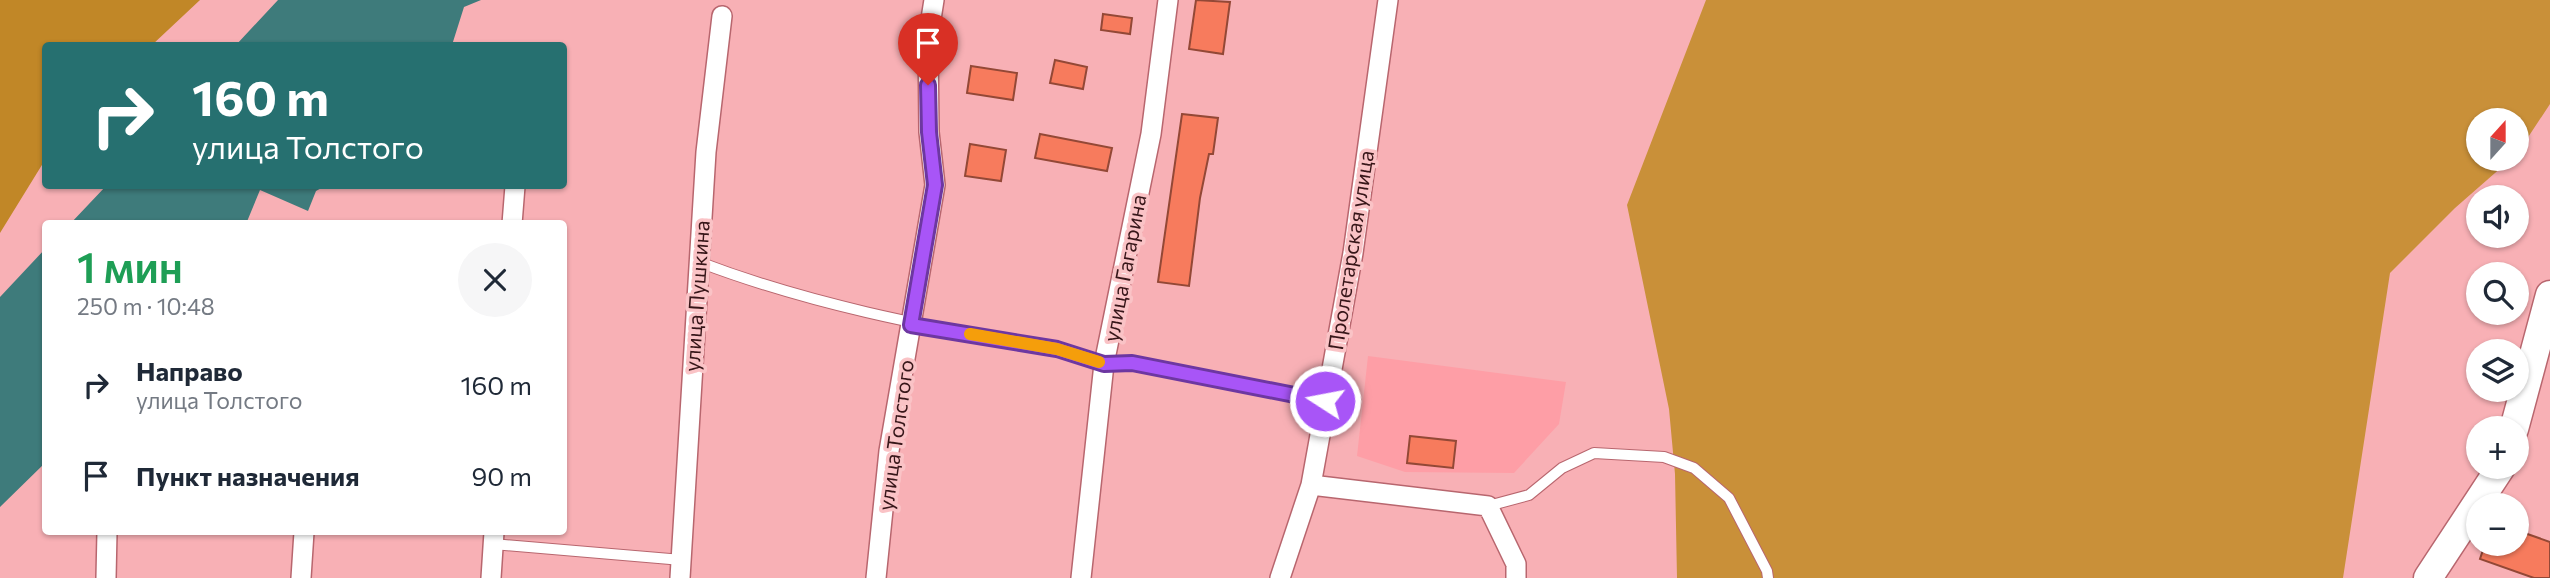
<!DOCTYPE html>
<html lang="ru">
<meta charset="utf-8">
<style>
:root{--surface:#fff;--page:#f6f6f7;--text:#1f2937;--muted:#747a83}
body{margin:0;font-family:Commissioner,sans-serif;background:var(--page);color:var(--text);height:100vh;display:flex;flex-direction:column;font-size:26px;white-space:nowrap}
*{box-sizing:border-box;margin:0}
p{font-size:23px;color:var(--muted)}
.icon{flex:none;width:38px;height:38px;fill:none;stroke:currentColor;stroke-width:2;stroke-linecap:round;stroke-linejoin:round}
.map{position:relative;flex:1;overflow:hidden}
.details{position:absolute;left:42px;top:220px;width:525px;height:315px;display:flex;flex-direction:column;background:var(--surface);border-radius:7px;box-shadow:0 2px 5px #0004}
.details>*{flex:none}
.banner{position:absolute;left:42px;top:42px;width:525px;height:147px;border-radius:7px;box-shadow:0 2px 5px #0004;background:#267070;color:#fff;overflow:hidden}
.needle{width:46px;rotate:21deg}
.tools{position:absolute;left:2466px;top:108px;display:grid;gap:14px}
.tools a{display:grid;place-items:center;width:63px;height:63px;border-radius:50%;background:var(--surface);box-shadow:0 2px 5px #0004;font-size:35px}
.pin{position:absolute;display:grid;place-items:center;width:60px;height:60px;color:#fff;margin:-72px -30px;border-radius:50% 50% 50% 0;rotate:-45deg;box-shadow:0 0 7px #0007}
.pin .icon{rotate:45deg}
.me{position:absolute;width:77px;margin:-38px;rotate:281deg;stroke-linejoin:round;filter:drop-shadow(0 0 5px #0008)}
.turn{display:flex;align-items:center;gap:24px;height:147px;padding:0 35px;font-size:32px}
.turn .icon{width:91px;height:91px;stroke-width:2.5}
.turn b{display:block;font-size:49px;line-height:60px}
.round{display:grid;place-items:center;flex:none;width:74px;height:74px;border-radius:37px;background:var(--page)}
.headline{display:flex;align-items:center;justify-content:space-between;height:119px;padding:0 35px}
h1{font-size:42px;font-weight:600;line-height:52px;color:#1e9e55}
ul{padding:0;list-style:none}
li{display:flex;align-items:center;gap:21px;height:91px;padding:0 35px}
li div{flex:1}
li b{display:block;font-size:26px}
li em{font-style:normal}
.map>svg:first-child{display:block}
</style>
<div class="map">
<svg width="2550" height="578" viewBox="0 0 2550 578">
<rect width="100%" height="100%" fill="#f8b0b5"/>
<path fill="#fe9ea6" d="M1368 356 1566 382 1559 424 1514 473 1405 472 1357 456Z"/>
<path fill="#c99039" d="M1706 0H2550V104L2517 154 2516 121H2478V159H2511L2455 208 2390 273 2343 578H1677L1675 474 1669 409 1627 205Z"/>
<path fill="#c18727" d="M0 0H200L152 45 46 46 45 160 0 233Z"/>
<path fill="#3e7b7b" d="M278 0H481L464 7 452 45H236Z
M106 186H325L316 191 308 211 260 190 246 224H70Z
M45 249V463L0 507V297Z"/>
<path fill="#f77b5d" stroke="#934836" stroke-width="2" d="M1196 0 1230 2 1223 54 1189 49Z
M1103 14 1132 18 1130 34 1101 30Z
M1055 60 1087 67 1083 89 1050 83Z
M971 66 1017 73 1013 100 967 93Z
M1182 114 1218 118 1213 154H1209L1200 198 1189 286 1158 282Z
M1040 134 1112 148 1107 171 1035 158Z
M970 144 1006 150 1001 181 965 176Z
M1410 436 1456 441 1453 468 1407 463Z
M2516 530 2550 542V578H2534L2480 559 2485 544H2516Z"/>
<g fill="none" stroke-linecap="round" stroke-linejoin="round">
<g stroke="#b8666e" stroke-width="12">
<path id="service" d="M699 262C809 304 923 326 1038 346 1071 352 1097 364 1132 363L1325 401
M1488 506 1529 495 1562 468 1594 453 1664 457 1694 468 1729 498 1767 571 1768 578
M493 544 682 560"/>
</g>
<g stroke="#b8666e" stroke-width="22">
<path id="minor" d="M512 224 515 186
M1311 485 1488 506 1516 564V578
M106 578 107 532
M301 578 304 532
M491 578 494 532
M680 578 706 152 722 16
M876 578 889 451 935 185 929 132 928 38 934 0
M1081 578 1104 364 1151 134 1168 0
M1280 578 1311 485 1353 253 1388 0"/>
</g>
<g stroke="#b8666e" stroke-width="31">
<path id="secondary" d="M2514 429 2550 295
M2428 578 2501 467"/>
</g>
<use href="#service" stroke="#fff" stroke-width="10"/>
<use href="#minor" stroke="#fff" stroke-width="19"/>
<use href="#secondary" stroke="#fff" stroke-width="28"/>
</g>
<g fill="none" stroke-linecap="round" stroke-linejoin="round">
<g stroke="#6d37a1" stroke-width="18">
<path id="route" d="M928 85 929 132 935 185 911 325 1057 349 1104 364 1132 363 1325 401"/>
</g>
<use href="#route" stroke="#a855f7" stroke-width="12"/>
<path stroke="#f59e0b" stroke-width="12" d="M970 334 1057 349 1099 362"/>
</g>
<g text-anchor="middle" dominant-baseline="central" stroke-width="7" stroke-linejoin="round" paint-order="stroke">
<g font-size="21" fill="#371619" stroke="#fac3c6">
<text transform="translate(1350 250) rotate(-81)">Пролетарская улица</text>
<text transform="translate(1124 268) rotate(-79)">улица Гагарина</text>
<text transform="translate(696 296) rotate(-86)">улица Пушкина</text>
<text transform="translate(895 435) rotate(-82)">улица Толстого</text>
</g>
</g>
</svg>
<div class="tools">
<a><svg class="needle" viewBox="-14 -14 28 28"><path d="M0-13l5 13h-10z" fill="#e53935"/><path d="M0 13l5-13h-10z" fill="#747a83"/></svg></a>
<a><svg class="icon" aria-label="sound" viewBox="0 0 24 24"><path d="M4 9h4l5-4v14l-5-4H4zM17 9q2 3 0 6"/></svg></a>
<a><svg class="icon" aria-label="search" viewBox="0 0 24 24"><circle cx="10" cy="10" r="6"/><path d="M15 15l6 6"/></svg></a>
<a><svg class="icon" aria-label="layers" viewBox="0 0 24 24"><path d="M12 4l9 5-9 5-9-5zM3 14l9 5 9-5"/></svg></a>
<a>+</a>
<a>−</a>
</div>
<div class="pin" style="left:928px;top:85px;background:#d93025"><svg class="icon" aria-label="arrive" viewBox="0 0 24 24"><path d="M6 21V4h12l-3 4 3 4H6"/></svg></div>
<svg class="me" style="left:1325px;top:401px" viewBox="-20 -20 40 40"><circle r="17" fill="#a855f7" stroke="#fff" stroke-width="3"/><path d="M0-11L8 9 0 5-8 9z" fill="#fff"/></svg>
<div class="banner">
<div class="turn"><svg class="icon" aria-label="right" viewBox="0 0 24 24"><path d="M7 20v-9h11M14 6l5 5-5 5"/></svg><div><b>160 m</b>улица Толстого</div></div>
</div>
<section class="details">
<div class="headline"><div><h1>1 мин</h1><p>250 m · 10:48</p></div><a class="round"><svg class="icon" aria-label="close" viewBox="0 0 24 24"><path d="M6 6l12 12M18 6L6 18"/></svg></a></div>
<ul>
<li><svg class="icon" aria-label="right" viewBox="0 0 24 24"><path d="M7 20v-9h11M14 6l5 5-5 5"/></svg><div><b>Направо</b><p>улица Толстого</p></div><em>160 m</em></li>
<li><svg class="icon" aria-label="arrive" viewBox="0 0 24 24"><path d="M6 21V4h12l-3 4 3 4H6"/></svg><div><b>Пункт назначения</b></div><em>90 m</em></li>
</ul>
</section>
</div>
